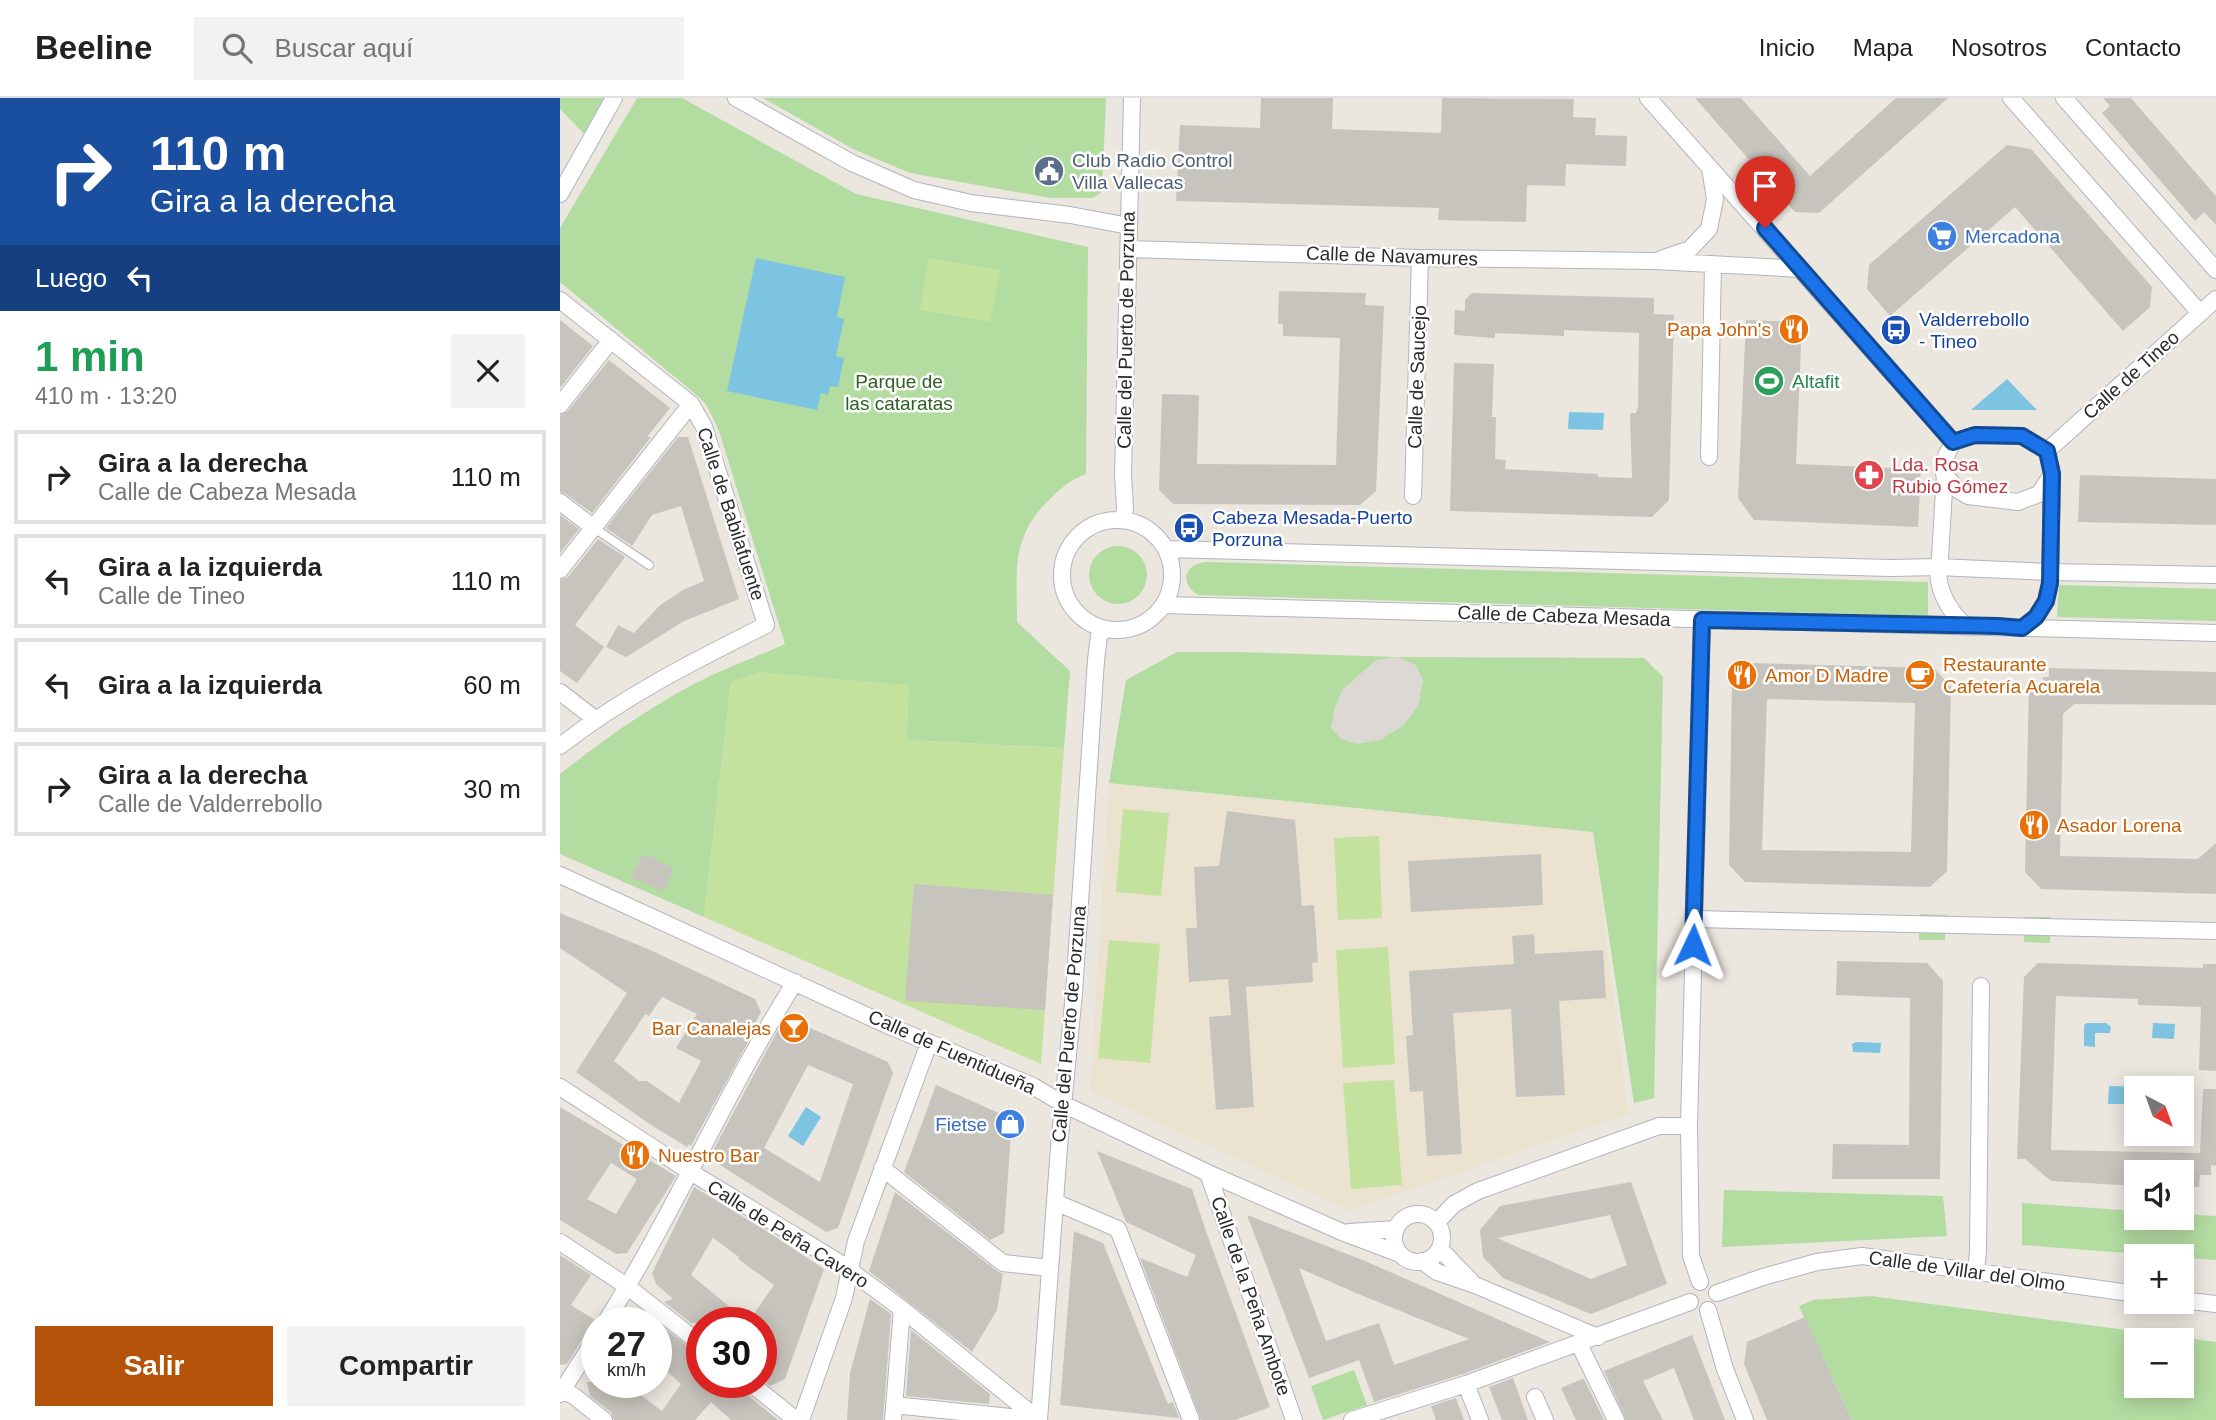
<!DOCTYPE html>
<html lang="es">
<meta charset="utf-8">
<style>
:root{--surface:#fff;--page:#f2f2f2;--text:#222;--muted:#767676;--line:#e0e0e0;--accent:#b45309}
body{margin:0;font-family:Helvetica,sans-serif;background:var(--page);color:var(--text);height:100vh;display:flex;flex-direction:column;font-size:26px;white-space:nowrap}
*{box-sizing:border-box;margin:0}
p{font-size:23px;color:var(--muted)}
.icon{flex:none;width:38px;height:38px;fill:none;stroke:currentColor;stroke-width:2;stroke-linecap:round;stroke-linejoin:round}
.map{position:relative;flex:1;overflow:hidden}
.details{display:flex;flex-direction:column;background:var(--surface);width:560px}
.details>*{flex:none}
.banner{background:#1a4fa0;color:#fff;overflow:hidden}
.needle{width:46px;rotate:139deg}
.tools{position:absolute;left:1564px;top:978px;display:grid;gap:14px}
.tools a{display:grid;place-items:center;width:70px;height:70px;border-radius:0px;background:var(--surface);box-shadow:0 4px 18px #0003;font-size:35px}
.speed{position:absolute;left:21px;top:1209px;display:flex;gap:14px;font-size:35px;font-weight:700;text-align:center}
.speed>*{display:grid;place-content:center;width:91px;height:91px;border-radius:50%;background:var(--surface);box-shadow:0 4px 18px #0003;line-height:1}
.speed small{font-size:18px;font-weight:400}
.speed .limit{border:10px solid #d22;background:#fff;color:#111}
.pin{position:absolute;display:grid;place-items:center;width:60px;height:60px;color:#fff;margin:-72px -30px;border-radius:50% 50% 50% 0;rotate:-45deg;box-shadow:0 0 7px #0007}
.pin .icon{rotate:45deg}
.me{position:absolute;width:77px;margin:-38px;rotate:2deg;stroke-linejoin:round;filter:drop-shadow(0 0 5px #0008)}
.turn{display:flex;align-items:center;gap:24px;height:147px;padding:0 35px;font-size:32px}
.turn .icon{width:91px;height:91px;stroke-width:2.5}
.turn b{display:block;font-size:49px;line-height:60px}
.then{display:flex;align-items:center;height:66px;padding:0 35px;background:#0003;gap:14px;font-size:26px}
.round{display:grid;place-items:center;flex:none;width:74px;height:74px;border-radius:0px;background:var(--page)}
.head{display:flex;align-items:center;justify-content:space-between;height:119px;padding:0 35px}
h1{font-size:42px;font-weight:700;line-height:52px;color:#1e9e55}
.cta{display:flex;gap:14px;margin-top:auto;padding:14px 35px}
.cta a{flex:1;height:80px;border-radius:0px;background:var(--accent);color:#fff;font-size:28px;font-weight:700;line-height:80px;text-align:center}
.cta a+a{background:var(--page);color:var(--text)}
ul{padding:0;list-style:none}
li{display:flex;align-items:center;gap:21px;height:94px;margin:0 14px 10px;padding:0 21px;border:4px solid var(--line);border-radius:0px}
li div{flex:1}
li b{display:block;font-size:26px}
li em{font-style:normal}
header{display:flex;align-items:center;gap:42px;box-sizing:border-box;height:98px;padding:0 35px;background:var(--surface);border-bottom:2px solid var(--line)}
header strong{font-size:33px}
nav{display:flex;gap:38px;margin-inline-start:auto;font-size:24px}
.search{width:490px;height:63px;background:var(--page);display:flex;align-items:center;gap:18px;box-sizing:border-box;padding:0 24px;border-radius:0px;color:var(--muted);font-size:26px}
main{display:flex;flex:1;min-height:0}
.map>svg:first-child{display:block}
</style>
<header>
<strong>Beeline</strong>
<div class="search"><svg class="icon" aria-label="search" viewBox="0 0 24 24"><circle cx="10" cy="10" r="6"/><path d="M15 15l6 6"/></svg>Buscar aquí</div>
<nav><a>Inicio</a><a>Mapa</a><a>Nosotros</a><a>Contacto</a></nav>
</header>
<main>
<section class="details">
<div class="banner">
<div class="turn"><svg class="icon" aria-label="right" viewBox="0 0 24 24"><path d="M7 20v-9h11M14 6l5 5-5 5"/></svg><div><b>110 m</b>Gira a la derecha</div></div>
<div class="then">Luego<svg class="icon" aria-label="left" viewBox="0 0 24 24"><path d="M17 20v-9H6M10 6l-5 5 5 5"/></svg></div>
</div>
<div class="head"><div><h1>1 min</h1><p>410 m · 13:20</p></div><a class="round"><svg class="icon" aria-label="close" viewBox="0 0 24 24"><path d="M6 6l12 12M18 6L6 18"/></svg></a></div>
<ul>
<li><svg class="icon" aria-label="right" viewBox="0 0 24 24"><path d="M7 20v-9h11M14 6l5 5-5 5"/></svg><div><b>Gira a la derecha</b><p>Calle de Cabeza Mesada</p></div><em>110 m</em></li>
<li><svg class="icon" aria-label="left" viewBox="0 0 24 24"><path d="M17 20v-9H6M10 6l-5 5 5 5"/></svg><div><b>Gira a la izquierda</b><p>Calle de Tineo</p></div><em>110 m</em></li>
<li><svg class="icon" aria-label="left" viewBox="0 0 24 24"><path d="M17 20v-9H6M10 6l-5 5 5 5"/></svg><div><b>Gira a la izquierda</b></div><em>60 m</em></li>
<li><svg class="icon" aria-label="right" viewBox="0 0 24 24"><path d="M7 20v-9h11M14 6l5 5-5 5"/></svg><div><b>Gira a la derecha</b><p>Calle de Valderrebollo</p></div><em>30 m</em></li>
</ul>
<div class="cta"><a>Salir</a><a>Compartir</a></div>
</section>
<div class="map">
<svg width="1656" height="1322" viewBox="0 0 1656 1322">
<rect width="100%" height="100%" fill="#ebe6de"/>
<path fill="#ebe3d0" d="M549 685 1033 734 1068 1016 790 1113 530 993Z"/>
<path fill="#b3dca1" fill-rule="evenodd" d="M0 0H46L26 38 0 11Z
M77 0H122L296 96 528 149 526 376C509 382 499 392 486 405 450 442 457 477 457 524L510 573 504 650 346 642 171 584 144 819 0 756V676C47 639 96 604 150 578 175 567 200 557 225 546L159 333 147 308 139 299 0 184V130Z
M203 0H546L542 94 533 100H491L350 75 293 51Z
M529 477a29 29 0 1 1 58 0a29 29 0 1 1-58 0Z
M645 464 1368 484V518L638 497C619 485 624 467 645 464Z
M1499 487 1656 491V523L1497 519Z
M617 554H676L838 559 1084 560 1103 579 1094 1000 1074 1005 1033 734 549 685 566 582Z
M1360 816 1386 817 1385 842H1359Z
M1464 819H1490V845L1464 844Z
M1164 1092 1383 1098 1387 1138 1162 1149Z
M1462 1105 1577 1113V1120H1622V1116L1656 1118V1162L1462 1147Z
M1311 1198 1656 1244V1322H1292L1239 1208 1253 1202ZM1577 1242H1622V1288H1577Z
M794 1272 807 1307 763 1322 751 1288Z"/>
<path fill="#c3e29e" d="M369 160 440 172 430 224 360 212Z
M199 574 349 587 347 642 504 650 481 966 144 819 171 584Z
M563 711 609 715 601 798 556 794Z
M819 738 822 820 778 822 774 740Z
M549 842 600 846 590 965 538 960Z
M828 849 835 966 783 970 776 852Z
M834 982 842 1087 791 1091 783 985Z"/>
<path fill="#dcd9d5" d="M838 559 856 567 863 583 858 608 844 627 820 642 797 646 781 641 771 630 774 612 782 592 816 562Z"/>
<path fill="#7dc4e2" d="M196 160 285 179 277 219 284 221 276 258 284 260 278 289 270 288 268 297 261 295 257 312 167 293Z
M1447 281 1477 312H1411Z
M1009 314 1044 315 1043 332 1008 331Z
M1527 925H1546L1551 929 1550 935H1535V949L1524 948V927Z
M1593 925 1615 926 1614 941 1592 940Z
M1296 944 1321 945 1320 955 1293 954 1292 946Z
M1549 988 1587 989V990H1577V1006H1548Z
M246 1009 261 1019 243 1048 228 1038Z"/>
<path fill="#c7c4bd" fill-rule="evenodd" d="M701 0H773L772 31 881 35 882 0 1014 1 1013 19 1036 20 1035 37 1067 38 1066 68 1006 66 1005 88 967 87 966 124 878 122 879 110 616 103 620 27 700 30Z
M1135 0H1181L1250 78 1336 0H1388L1259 115 1235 114Z
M1543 0H1571L1656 98V127L1644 114 1635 123 1542 15 1550 8Z
M1447 47 1471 51 1592 189 1590 209 1563 233 1455 109 1330 218 1307 191 1309 167Z
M719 193 806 195 805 207 824 208 816 393 800 407 613 406 599 392 602 296 639 297 637 366 776 367 780 240 723 238V226H718Z
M912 195 1094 200V216L1114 217 1109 402 1092 419 890 413 894 265 934 266 932 319H936L935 361 946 362 945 371 1038 376V379L1072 380 1070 315H1076L1078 309 1079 235 1004 232V238L935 235V240L894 237 895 212 905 213V202Z
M0 222 33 248 0 290Z
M1186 222 1242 224 1236 366 1361 371 1358 429 1194 422 1178 400Z
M49 262 110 310 87 339H91L32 415 6 396 0 394V317L8 313Z
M118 339H128L179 501 124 523 66 559 46 549 58 527 74 535 100 507 123 492 144 483 121 408 92 417 72 448 46 430Z
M1520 377 1656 381V427L1518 424Z
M0 417 19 431 0 455Z
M38 441 65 459 15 527 44 549 17 585 0 573V482L8 479Z
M1189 565 1374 570 1391 589 1387 773 1370 789 1185 784 1169 767 1172 583ZM1207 601 1355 605 1351 754 1202 752Z
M1489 570 1656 574V607L1514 606 1503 616 1500 758 1638 761 1656 745V796L1481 791 1465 774 1469 585 1483 586V579H1489Z
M667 713 735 722 742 808 754 807 758 864 752 865 753 884 686 889 694 1009 656 1012 649 919 671 917 668 881 629 884 626 830H637L634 769 659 768Z
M83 756 114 770 104 794 71 779Z
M981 756 983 807 851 814 848 763Z
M354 786 493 797 485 912 345 903Z
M0 815 88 851 195 901 201 914 186 943 189 942 131 1048 129 1046 127 1049 88 1025 16 974 67 895 0 850ZM102 899 137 916 116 950 141 963 119 1005 87 983H79L54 963 85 916 89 918Z
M974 836 975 856 1043 852 1046 900 999 903 1005 997 956 999 951 911 893 915 902 1056 867 1058 863 993 850 994 846 938 853 937 849 873 954 866 952 838Z
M1277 863 1367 865 1383 883 1380 1081H1272L1273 1046 1349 1047 1350 900 1276 897Z
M1478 865 1643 870V866H1656V973L1639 972 1641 909 1578 907V901L1496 898 1491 1052 1640 1055 1643 991H1656V1068L1651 1067V1077H1640L1639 1089H1622V1074H1577V1088L1491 1083 1465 1061H1457L1464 879Z
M237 924 328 964 333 975 278 1130 266 1134 149 1060 219 930ZM248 967 293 986 260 1084 204 1050Z
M376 987 452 1021 444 1135 430 1142 344 1074Z
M0 1009 116 1078 67 1155 56 1156 0 1122ZM51 1065 77 1081 56 1116 27 1101Z
M537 1053 632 1091 647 1136 710 1309 675 1322H641L580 1160 627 1179 636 1157 566 1124Z
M1071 1084 1107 1186 1031 1216 943 1180 923 1159 920 1132 940 1108ZM1050 1117 1067 1167 1031 1181 937 1140Z
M134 1089 208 1134 264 1171 225 1281 210 1288 201 1280V1225H131L104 1204 113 1201 96 1186 92 1175ZM153 1140 179 1159 178 1161 214 1187 188 1224 131 1177Z
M335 1094 437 1173 443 1176 437 1212 412 1254 309 1173Z
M687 1117 805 1163 990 1244 903 1276 814 1304 799 1262 749 1280ZM739 1170 796 1195 909 1241 834 1267 819 1225 766 1243Z
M514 1133 543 1145 608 1306 613 1304 619 1320 500 1307Z
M0 1157 31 1177 11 1207 35 1222V1228L28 1232 7 1266 0 1267Z
M310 1201 331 1216 323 1322H287L290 1275Z
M79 1211 142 1259V1284H172L218 1322H171L151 1304 135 1322H54L51 1314 30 1298 27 1284H63L102 1313 121 1286 96 1264V1225H57L63 1216Z
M1245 1219 1276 1288 1292 1322H1207L1184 1266 1187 1244Z
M351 1232 430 1296 429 1306 346 1298Z
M1132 1237 1165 1322H1134L1114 1270 1083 1283 1103 1322H1066L1044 1273Z
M953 1280 968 1322H942L929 1289Z
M1022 1281H1024L1044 1322H1016L1001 1290Z
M896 1300 904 1322H876L871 1308Z"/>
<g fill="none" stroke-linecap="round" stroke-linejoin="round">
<g stroke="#b2b4bd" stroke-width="10">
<path id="lane" d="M34 430 89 467"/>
</g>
<g stroke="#b2b4bd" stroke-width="18">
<path id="street" d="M176 0 292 65 354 92 411 105 510 117 569 128
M1088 0 1393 344
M1451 0 1640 215
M1504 0 1656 172
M0 96 54 0
M569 151 860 160 1095 163 1241 171
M1101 161 1130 151 1149 131 1155 101 1150 70
M0 202 131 306 144 329 206 527C134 563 64 598 0 648
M0 307 51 242
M1487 353 1656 201
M1149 359 1153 168
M1384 376 1398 392 1408 398 1458 404 1479 396 1492 376
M853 398 860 160
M0 404 34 430
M502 477a55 55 0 1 1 110 0a55 55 0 1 1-110 0Z
M563 422 565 410 563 377 572 0
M606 451 1331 470 1377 469 1490 474 1656 477
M0 472 131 306
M604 507 1656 535
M1405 527C1387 512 1373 484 1380 460L1386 358 1393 344 1415 337 1462 338 1487 353 1492 376 1490 485 1486 503 1476 519 1462 530
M0 594 35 621
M0 777 327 927 473 988 503 1006 648 1075 782 1134 840 1156
M1134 821 1656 833
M0 989 129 1073 280 1165 342 1211 479 1322
M322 1070 443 1165 490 1170
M648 1075 734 1322
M495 1104 558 1131 631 1322
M834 1140a24 24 0 1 1 48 0a24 24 0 1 1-48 0Z
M877 1124 894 1106 918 1093 1099 1028H1129
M789 1134 836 1131
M0 1144 68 1189 142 1247
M880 1151 911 1183
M862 1163 877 1174 915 1187 1038 1239
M1416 1173 1418 1153 1421 888
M1140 1184 1131 1158 1129 1028 1142 522
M1157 1195 1203 1179 1257 1164 1302 1158 1577 1196
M1622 1202 1656 1206
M1148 1212 1165 1271 1185 1322
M45 1225C114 1115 166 994 235 884
M1019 1246 1056 1322
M189 1284 236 1322
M906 1286 920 1322
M0 1291 14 1298 44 1322
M0 1296 37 1238
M975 1299 985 1322
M334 1307 478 1322
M241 1322 284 1200 296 1143 369 945
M333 1322 342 1211
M479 1322 499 1049 514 895 536 562 539 538 544 532
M792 1322 906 1286 1130 1204"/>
</g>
<use href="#lane" stroke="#fff" stroke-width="8"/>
<use href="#street" stroke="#fff" stroke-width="16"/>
</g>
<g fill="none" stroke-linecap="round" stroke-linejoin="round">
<g stroke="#114b97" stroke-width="18">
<path id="route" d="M1133 847 1142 522 1438 528 1462 530 1476 519 1486 503 1490 485 1492 376 1487 353 1462 338 1415 337 1393 344 1205 130"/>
</g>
<use href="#route" stroke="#1a73e8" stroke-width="12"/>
</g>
<defs>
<g id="civic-disc" transform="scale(1.575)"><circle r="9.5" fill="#5c6f8a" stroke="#fff"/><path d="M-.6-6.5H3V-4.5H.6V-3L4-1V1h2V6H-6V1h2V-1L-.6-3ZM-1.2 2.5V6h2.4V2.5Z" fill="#fff"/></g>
<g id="supermarket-disc" transform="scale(1.575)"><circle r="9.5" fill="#3f7fe0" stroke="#fff"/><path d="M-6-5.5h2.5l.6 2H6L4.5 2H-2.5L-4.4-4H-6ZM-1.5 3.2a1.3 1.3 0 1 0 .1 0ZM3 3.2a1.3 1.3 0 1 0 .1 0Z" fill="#fff"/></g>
<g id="restaurant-disc" transform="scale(1.575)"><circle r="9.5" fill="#e8710a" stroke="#fff"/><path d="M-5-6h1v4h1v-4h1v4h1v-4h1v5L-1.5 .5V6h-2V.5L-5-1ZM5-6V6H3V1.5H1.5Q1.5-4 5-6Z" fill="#fff"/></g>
<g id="bus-disc" transform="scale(1.575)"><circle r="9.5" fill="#1a4fb4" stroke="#fff"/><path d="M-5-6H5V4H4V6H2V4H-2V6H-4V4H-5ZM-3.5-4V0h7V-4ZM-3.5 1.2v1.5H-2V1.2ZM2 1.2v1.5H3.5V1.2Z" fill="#fff"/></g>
<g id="stadium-disc" transform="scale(1.575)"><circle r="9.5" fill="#2e9e5b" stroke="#fff"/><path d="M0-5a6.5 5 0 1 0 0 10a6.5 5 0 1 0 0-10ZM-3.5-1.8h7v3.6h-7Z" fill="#fff"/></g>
<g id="pharmacy-disc" transform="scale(1.575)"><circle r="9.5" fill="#e0444e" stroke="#fff"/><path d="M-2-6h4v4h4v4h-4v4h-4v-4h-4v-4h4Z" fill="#fff"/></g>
<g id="cafe-disc" transform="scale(1.575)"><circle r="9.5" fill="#e8710a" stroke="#fff"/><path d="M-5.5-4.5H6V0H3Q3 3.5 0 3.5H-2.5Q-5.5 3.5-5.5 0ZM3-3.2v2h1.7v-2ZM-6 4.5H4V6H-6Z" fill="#fff"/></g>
<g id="bar-disc" transform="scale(1.575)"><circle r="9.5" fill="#e8710a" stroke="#fff"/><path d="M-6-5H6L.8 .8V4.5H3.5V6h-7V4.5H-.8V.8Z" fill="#fff"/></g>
<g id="shop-disc" transform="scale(1.575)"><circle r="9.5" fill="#3f7fe0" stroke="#fff"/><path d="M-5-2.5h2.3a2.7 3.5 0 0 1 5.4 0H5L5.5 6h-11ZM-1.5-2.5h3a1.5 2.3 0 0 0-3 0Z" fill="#fff"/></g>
</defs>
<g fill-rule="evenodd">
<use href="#civic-disc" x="489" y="73"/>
<use href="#supermarket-disc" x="1382" y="138"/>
<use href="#restaurant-disc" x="1234" y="231"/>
<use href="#bus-disc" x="1336" y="232"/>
<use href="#stadium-disc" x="1209" y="283"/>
<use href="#pharmacy-disc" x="1309" y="377"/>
<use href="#bus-disc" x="629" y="430"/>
<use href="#restaurant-disc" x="1182" y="577"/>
<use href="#cafe-disc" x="1360" y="577"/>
<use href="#restaurant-disc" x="1474" y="727"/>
<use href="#bar-disc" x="234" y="930"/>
<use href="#shop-disc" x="450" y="1026"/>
<use href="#restaurant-disc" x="75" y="1057"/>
</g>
<g text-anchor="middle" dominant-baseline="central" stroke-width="5" stroke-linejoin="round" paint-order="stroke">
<g font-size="19" fill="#4e5e75" stroke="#fff" text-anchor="start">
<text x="512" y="62">Club Radio Control<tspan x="512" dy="22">Villa Vallecas</tspan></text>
</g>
<g font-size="19" fill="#366cbe" stroke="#fff" text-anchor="start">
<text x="1405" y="138">Mercadona</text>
<text x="427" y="1026" text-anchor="end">Fietse</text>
</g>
<g font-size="19" fill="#2b2b2b" stroke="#fff">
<text transform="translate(832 158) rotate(2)">Calle de Navamures</text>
<text transform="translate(566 232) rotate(-89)">Calle del Puerto de Porzuna</text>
<text transform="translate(1571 277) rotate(-42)">Calle de Tineo</text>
<text transform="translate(857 279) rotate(-88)">Calle de Saucejo</text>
<text transform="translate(171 416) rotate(72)">Calle de Babilafuente</text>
<text transform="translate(1004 518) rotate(2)">Calle de Cabeza Mesada</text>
<text transform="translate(509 926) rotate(-85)">Calle del Puerto de Porzuna</text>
<text transform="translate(392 954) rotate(24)">Calle de Fuentidueña</text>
<text transform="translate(228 1136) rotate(32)">Calle de Peña Cavero</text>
<text transform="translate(1407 1173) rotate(8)">Calle de Villar del Olmo</text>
<text transform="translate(691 1198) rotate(71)">Calle de la Peña Ambote</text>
</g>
<g font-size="19" fill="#164399" stroke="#fff" text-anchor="start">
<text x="1359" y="221">Valderrebollo<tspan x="1359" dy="22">- Tineo</tspan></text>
<text x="652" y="419">Cabeza Mesada-Puerto<tspan x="652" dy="22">Porzuna</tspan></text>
</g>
<g font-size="19" fill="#c56008" stroke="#fff" text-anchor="start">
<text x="1211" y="231" text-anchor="end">Papa John's</text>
<text x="1383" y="566">Restaurante<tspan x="1383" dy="22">Cafetería Acuarela</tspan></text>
<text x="1205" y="577">Amor D Madre</text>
<text x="1497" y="727">Asador Lorena</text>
<text x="211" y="930" text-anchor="end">Bar Canalejas</text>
<text x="98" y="1057">Nuestro Bar</text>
</g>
<g font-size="19" fill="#2d6022" stroke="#fff">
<text x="339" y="283">Parque de<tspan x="339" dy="22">las cataratas</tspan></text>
</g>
<g font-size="19" fill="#27864d" stroke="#fff" text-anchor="start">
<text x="1232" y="283">Altafit</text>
</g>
<g font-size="19" fill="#be3a42" stroke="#fff" text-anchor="start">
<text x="1332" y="366">Lda. Rosa<tspan x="1332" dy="22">Rubio Gómez</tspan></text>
</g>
</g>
</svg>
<div class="tools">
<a><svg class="needle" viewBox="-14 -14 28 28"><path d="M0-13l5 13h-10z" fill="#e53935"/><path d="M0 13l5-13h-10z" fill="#767676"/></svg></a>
<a><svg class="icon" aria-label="sound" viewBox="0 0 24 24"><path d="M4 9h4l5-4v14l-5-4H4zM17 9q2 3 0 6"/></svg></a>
<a>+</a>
<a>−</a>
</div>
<div class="speed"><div>27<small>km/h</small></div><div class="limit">30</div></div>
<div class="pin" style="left:1205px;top:130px;background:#d93025"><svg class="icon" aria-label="arrive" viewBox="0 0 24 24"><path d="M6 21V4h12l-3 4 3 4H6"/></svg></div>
<svg class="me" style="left:1133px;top:847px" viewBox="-20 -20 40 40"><path d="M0-17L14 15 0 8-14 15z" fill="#1a73e8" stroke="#fff" stroke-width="4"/></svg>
</div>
</main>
